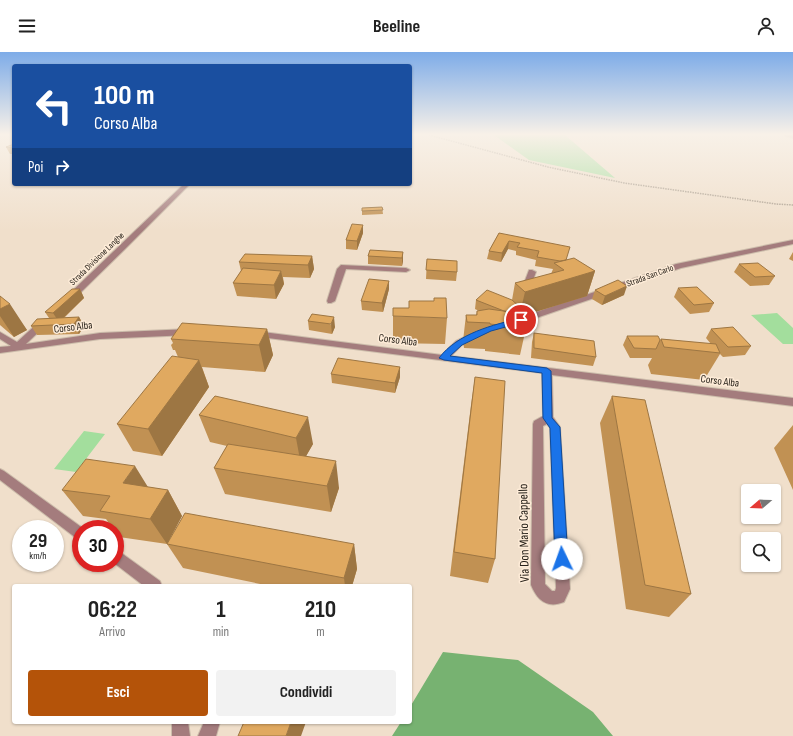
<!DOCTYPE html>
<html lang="it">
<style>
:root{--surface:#fff;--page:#f2f2f2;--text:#222;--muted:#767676;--accent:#b45309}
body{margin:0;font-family:"Sofia Sans Condensed",sans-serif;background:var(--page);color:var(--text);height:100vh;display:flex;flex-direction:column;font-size:15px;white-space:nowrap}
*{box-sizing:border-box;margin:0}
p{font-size:13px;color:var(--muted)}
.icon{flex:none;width:22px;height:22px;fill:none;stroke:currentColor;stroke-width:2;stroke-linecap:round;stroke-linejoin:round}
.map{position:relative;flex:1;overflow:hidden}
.drawer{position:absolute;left:12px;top:532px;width:400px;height:140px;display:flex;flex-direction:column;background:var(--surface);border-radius:4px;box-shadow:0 1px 3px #0004}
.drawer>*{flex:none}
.top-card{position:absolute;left:12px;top:12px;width:400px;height:122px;border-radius:4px;box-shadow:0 1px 3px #0004;background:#1a4fa0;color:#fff;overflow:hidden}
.needle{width:26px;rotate:251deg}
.buttons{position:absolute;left:741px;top:432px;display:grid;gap:8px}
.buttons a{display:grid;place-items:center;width:40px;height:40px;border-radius:4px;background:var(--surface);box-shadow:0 1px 3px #0004;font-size:20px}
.speed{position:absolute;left:12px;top:468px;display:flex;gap:8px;font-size:20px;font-weight:700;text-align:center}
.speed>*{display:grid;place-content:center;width:52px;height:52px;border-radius:50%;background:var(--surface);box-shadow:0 1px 3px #0004;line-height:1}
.speed small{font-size:10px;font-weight:400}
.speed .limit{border:6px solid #d22;background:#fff;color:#111}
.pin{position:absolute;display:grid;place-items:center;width:34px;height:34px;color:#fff;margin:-17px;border:2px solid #fff;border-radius:50%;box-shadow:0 1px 4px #0007}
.me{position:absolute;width:44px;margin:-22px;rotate:357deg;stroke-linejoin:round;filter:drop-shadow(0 0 3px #0008)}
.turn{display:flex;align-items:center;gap:14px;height:84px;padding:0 16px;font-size:18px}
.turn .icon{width:52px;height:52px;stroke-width:2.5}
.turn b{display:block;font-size:28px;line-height:34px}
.then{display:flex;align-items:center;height:38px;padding:0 16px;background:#0003;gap:8px;font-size:15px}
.eta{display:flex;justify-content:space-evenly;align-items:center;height:68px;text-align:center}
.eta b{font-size:24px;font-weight:700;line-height:28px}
.button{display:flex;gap:8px;margin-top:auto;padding:8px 16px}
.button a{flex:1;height:46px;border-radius:4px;background:var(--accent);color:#fff;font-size:16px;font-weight:700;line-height:46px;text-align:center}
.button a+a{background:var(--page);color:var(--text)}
header{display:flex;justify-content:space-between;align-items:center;height:52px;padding:0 16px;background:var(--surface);font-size:18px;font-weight:700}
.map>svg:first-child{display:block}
</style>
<header><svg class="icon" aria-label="menu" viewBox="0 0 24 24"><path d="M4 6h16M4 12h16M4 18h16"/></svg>Beeline<svg class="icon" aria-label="person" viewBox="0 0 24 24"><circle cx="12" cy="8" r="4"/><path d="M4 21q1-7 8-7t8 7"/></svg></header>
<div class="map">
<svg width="793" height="684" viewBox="0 0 793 684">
<rect width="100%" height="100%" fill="#f0dfcb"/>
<path fill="#a3de9d" d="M494 83H565L615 126 529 108Z
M777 261 793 276V292H783L751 263Z
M84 379 105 382 76 420 54 417Z"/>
<path fill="#77b271" d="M443 600 518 608 593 660 613 684H392L401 670H410V655Z"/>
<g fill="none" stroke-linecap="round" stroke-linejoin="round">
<g stroke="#ccbdab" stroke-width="2">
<path id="minor" d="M785 83H793V86L785 84Z
M184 132H190L125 197 73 248H67V244Z
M793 188V192L681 216 516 273 513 274 509 271 510 269 676 212Z
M341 213 406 216 410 218 406 220 346 217 335 249 331 251H328L327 249 337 217Z
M529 218H532L536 220 529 239 528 241H522L521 239Z
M43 268 47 271 46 273 26 292 100 281 189 277 193 280 189 283 100 287 0 301V295L11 294 0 287V280L17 290 40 269Z
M255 279 442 303 456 289 475 280 479 283 478 285 462 293 451 304 793 346V354L552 323 553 365 560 375 570 537 564 550C547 557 537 548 531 533L533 372 534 369 543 364 542 321 252 284 251 282 252 280ZM547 372 550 376 556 536 555 539H552L545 532 543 374Z
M0 417 4 419 84 477H81V488L76 486 0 428Z
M115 498 120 500 160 529 162 534H144L114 511H115Z
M172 670H188L190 684H172Z
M204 670H220L216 684H198Z"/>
</g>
<path stroke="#a99c8c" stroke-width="1.5" stroke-dasharray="1.5 1" stroke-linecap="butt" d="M429 83 548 115 624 131 776 152 793 153"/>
<use href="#minor" fill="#a47c7d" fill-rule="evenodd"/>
</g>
<path fill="#c19153" d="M14 92V102H10L6 95Z
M382 155 383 162 362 163V156Z
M363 173V181L357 198 346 197V188Z
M499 181 595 219 587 244 525 263 526 276 520 303 485 299V297L464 296 463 289 466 263H476L477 259H479L475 257 476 248H512L515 231 551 222 553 217 535 214 536 208 516 203V199L508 197 501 210 487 207 489 199Z
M403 200V209L402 214 368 212V204Z
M793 200V209L789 207Z
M312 204 314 217 310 226 283 225 284 232 276 247 237 244 233 231 241 219 239 210Z
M427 207 457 220 456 229 426 227Z
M739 212 775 224 769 233 750 234 734 220Z
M389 229V237L383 260 362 258 361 249Z
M678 236 714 251 709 260 690 262 674 245Z
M80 237 84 246 64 266 79 265 84 274 79 282 37 283 31 274 49 266 45 260Z
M595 238 624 243 602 253 592 247Z
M0 244 27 278 14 285 0 273Z
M312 262 335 275 332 282 309 278 308 269Z
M393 264 447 266 445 292 393 291Z
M267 277 273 303 265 320 202 315 209 335 162 404 133 399 117 372 178 305 175 298H173L171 293 173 291 171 287Z
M711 277 751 294 745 303 723 305 720 302 704 328 651 322 648 313 652 306H630L623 293 627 284 660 288 661 287 711 292 706 286Z
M534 281 596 305 593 314 531 306 532 290Z
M400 315V325L395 341 332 331 331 322Z
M475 325 495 507 488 531 450 524 471 353Z
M215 344 313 392 306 404 339 436 331 460 225 442 214 416 227 394 210 390 199 363Z
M612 344 691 542 669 565 626 557 600 371Z
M793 373V438L774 396Z
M147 435 168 438 182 464 167 492 119 485 115 479V477H113L106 467 83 464 62 438Z
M167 492H354L357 517 352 534H270L183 516Z"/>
<path fill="#9d7643" d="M363 173V181L357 198V189Z
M509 189 508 197 501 210 502 201Z
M403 200V209L402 214V206Z
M312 204 314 217 310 226 308 213Z
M281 219 284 232 276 247 274 233Z
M595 219 587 244 519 265 525 240Z
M389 229V237L383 260 382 251Z
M627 234 624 243 602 253 605 244Z
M80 237 84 246 59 270 53 261Z
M10 252 27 278 14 285 0 264V257Z
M521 256 519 265 507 261Z
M79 265 84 274 79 282 74 272Z
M334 265 335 275 332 282 331 272Z
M267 277 273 303 265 320 259 293Z
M199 308 209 335 162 404 148 377Z
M400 315V325L395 341V331Z
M308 365 313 392 301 413 296 386Z
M336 409 339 436 331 460 327 434Z
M135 414 151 440 123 431Z
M168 438 182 464 167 492 150 467Z
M354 492 357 517 352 534H345L344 526Z
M291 670H306L301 684H286Z"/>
<path fill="#e0a960" stroke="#9d7643" d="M14 92V95L12 96 6 95Z
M382 155 383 158 362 159V156Z
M352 172 363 173 357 189 346 188Z
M499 181 570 195 566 208 560 209 537 205 539 199 517 195 520 191 509 189 502 201 489 199Z
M370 198 403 200 402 206 368 204Z
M245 202 312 204 308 213 239 210Z
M574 206 595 219 525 240 515 231 564 218 554 211Z
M427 207 457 209V220L426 218Z
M758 211 775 224 755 225 739 212Z
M243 216 281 219 274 233 233 231Z
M369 227 389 229 382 251 361 249Z
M618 228 627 234 605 244 595 238Z
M697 235 714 251 694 253 678 236Z
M72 237H80L53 261 45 260Z
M487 238 512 248 521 256 509 260 504 259 476 248Z
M0 244 10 252 0 257Z
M434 246H446L447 266 393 264V256H409V249H434Z
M489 257 525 262 526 276 490 272V271L467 270 466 263H477V259Z
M312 262 334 265 331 272 308 269Z
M79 265 74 272 31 274 37 267Z
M182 271 267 277 259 293 171 287Z
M733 275 751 294 728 295 711 277Z
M534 281 594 289 596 305 534 296Z
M627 284H658L660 288 656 297 634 296Z
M661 287 716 292 720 301 664 295Z
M172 304 199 308 148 377 117 372Z
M338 306 400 315 395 331 331 322Z
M475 325 505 329 495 507 454 500Z
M215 344 308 365 296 386 199 363Z
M612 344 645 348 691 542 645 533Z
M228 392 336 409 327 434 214 416Z
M86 407 135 414 123 431 168 438 150 467 100 459 110 444 62 438Z
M185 461 354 492 344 526 167 492Z
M244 670H291L286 684H238Z"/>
<linearGradient id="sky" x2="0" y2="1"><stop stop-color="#7eace8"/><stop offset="0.46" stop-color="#f8f1e8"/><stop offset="1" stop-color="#f8f1e8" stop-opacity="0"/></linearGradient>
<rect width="793" height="179" fill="url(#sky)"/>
<path fill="#1a73e8" stroke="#114b97" d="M521 266 525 268 524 270 491 279 462 293 450 304 547 316 551 319 552 366 560 375 568 507 566 511 562 513 557 511 555 507 550 376 543 366 542 321 444 308 439 306C458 281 493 273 521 266Z"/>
<g text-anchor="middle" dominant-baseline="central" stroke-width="3" stroke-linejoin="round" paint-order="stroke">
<g font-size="9" fill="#28221a" stroke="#feecd8">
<text transform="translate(97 207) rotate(-44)">Strada Divisione Langhe</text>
<text transform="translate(650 224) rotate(-20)">Strada San Carlo</text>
</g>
<g font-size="11" fill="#28221a" stroke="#feecd8">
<text transform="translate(73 275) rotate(-7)">Corso Alba</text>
<text transform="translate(398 288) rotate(7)">Corso Alba</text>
<text transform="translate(720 329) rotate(7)">Corso Alba</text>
</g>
<g font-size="13" fill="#28221a" stroke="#feecd8">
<text transform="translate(524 481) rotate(-91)">Via Don Mario Cappello</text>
</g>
</g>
</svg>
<div class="buttons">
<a><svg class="needle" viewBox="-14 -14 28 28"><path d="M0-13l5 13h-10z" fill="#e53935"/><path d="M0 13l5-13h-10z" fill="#767676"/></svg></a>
<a><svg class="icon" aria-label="search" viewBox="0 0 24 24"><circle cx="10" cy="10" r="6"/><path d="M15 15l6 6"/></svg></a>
</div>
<div class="speed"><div>29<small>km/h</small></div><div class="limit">30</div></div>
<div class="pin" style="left:521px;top:268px;background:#d93025"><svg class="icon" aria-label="arrive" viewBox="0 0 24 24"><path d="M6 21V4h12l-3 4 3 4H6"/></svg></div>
<svg class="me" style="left:562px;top:507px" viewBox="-20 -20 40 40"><circle r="19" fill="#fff"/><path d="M0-13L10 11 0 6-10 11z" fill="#1a73e8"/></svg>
<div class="top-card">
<div class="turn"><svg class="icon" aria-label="left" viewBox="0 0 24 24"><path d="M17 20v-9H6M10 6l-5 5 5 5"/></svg><div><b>100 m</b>Corso Alba</div></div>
<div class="then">Poi<svg class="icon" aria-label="right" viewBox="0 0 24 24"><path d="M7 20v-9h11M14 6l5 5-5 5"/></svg></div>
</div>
<section class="drawer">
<div class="eta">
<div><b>06:22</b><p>Arrivo</p></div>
<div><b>1</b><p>min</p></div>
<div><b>210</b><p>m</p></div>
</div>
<div class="button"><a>Esci</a><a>Condividi</a></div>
</section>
</div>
